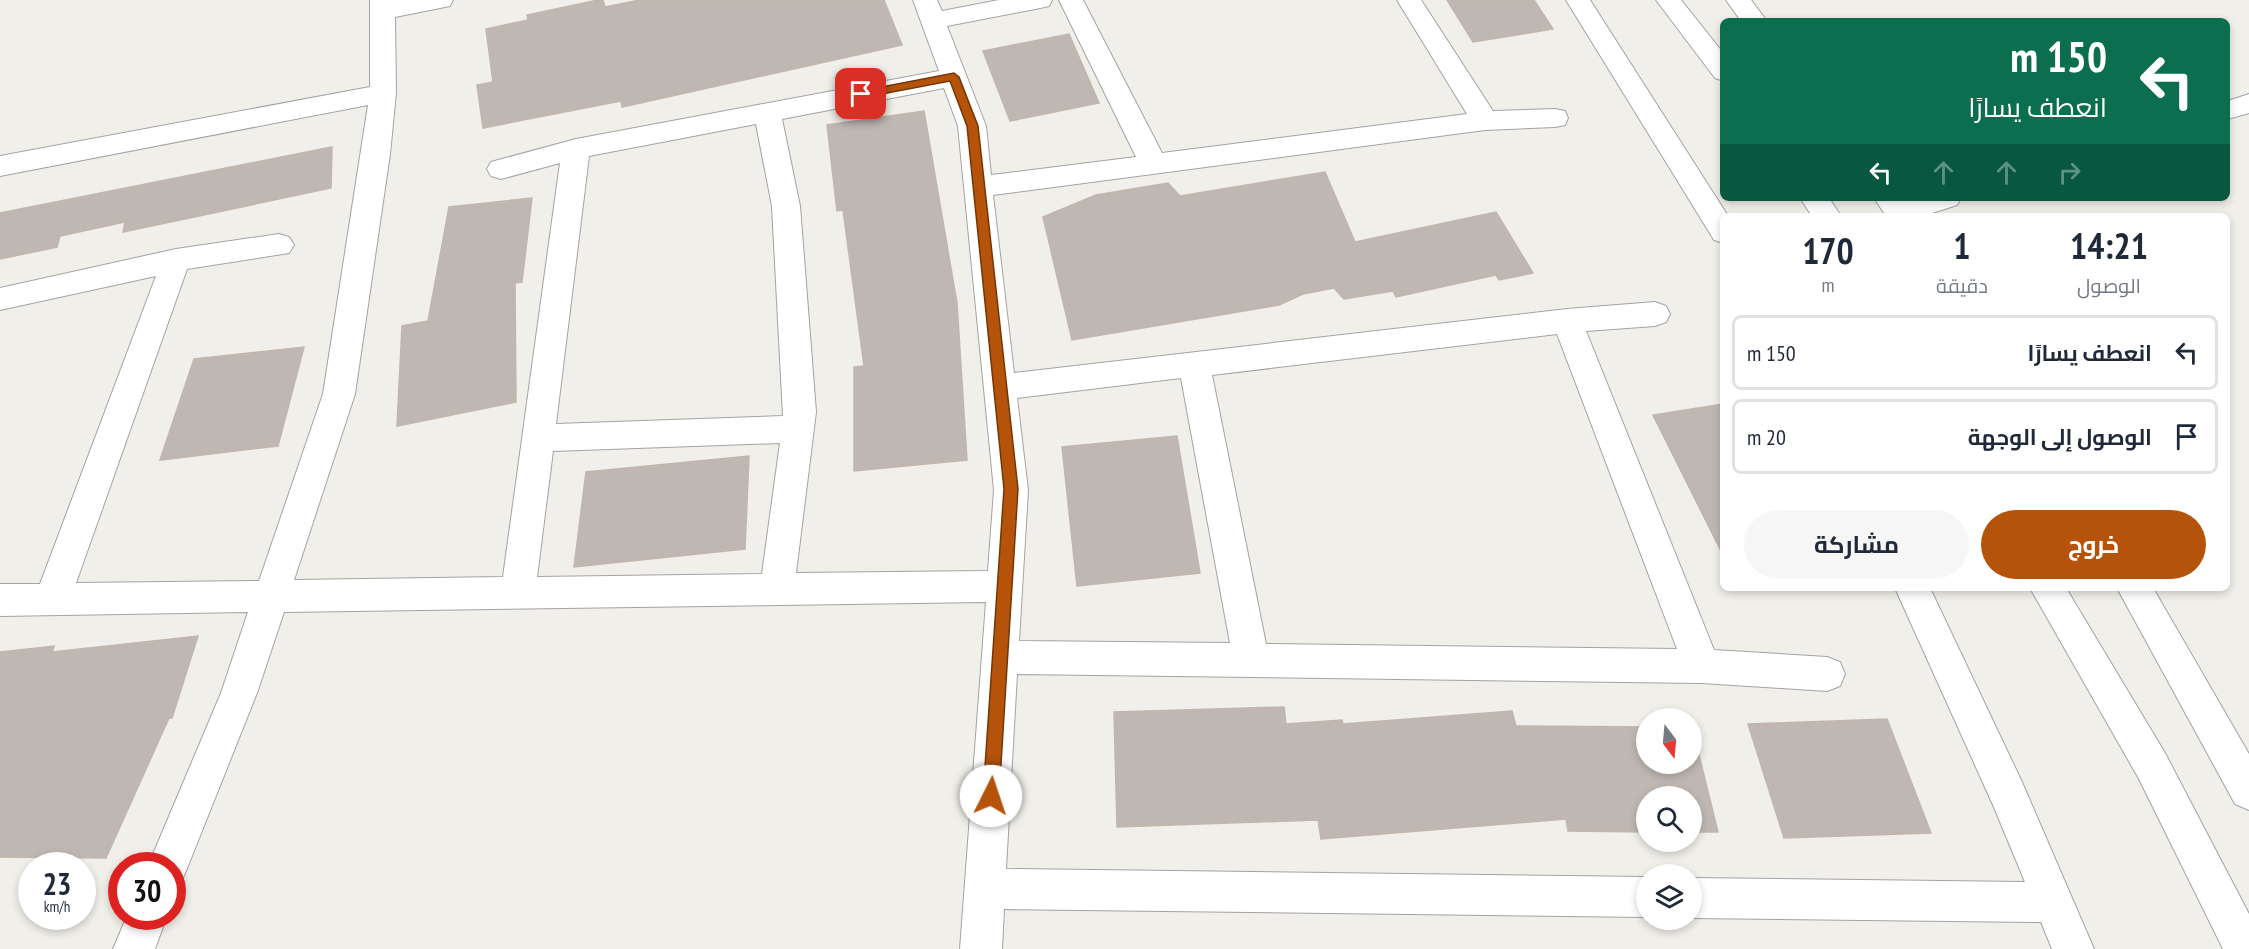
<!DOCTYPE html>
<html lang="ar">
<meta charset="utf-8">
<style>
:root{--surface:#fff;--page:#f6f6f7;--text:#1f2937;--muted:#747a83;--line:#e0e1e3;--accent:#b45309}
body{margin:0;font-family:"PT Sans Narrow",Cairo,sans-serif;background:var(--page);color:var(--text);direction:rtl;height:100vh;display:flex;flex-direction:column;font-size:22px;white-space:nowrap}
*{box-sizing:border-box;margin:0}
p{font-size:20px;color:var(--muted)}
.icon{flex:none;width:33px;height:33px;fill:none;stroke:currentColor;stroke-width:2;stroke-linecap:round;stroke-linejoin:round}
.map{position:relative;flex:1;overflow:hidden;direction:ltr}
.details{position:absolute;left:1720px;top:213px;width:510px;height:378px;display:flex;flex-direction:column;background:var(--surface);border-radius:9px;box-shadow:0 3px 9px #0003;direction:rtl}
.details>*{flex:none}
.top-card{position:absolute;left:1720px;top:18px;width:510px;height:183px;border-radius:9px;box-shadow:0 3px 9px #0003;direction:rtl;background:#0b6e4f;color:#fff;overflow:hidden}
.needle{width:39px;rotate:164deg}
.buttons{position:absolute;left:1636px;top:708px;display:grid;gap:12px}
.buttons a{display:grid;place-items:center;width:66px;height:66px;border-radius:50%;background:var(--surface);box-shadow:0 3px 9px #0003;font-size:30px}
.speed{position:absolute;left:18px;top:852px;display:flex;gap:12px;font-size:30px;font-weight:700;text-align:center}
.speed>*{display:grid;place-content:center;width:78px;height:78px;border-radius:50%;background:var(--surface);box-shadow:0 3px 9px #0003;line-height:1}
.speed small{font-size:15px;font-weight:400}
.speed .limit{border:9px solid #d22;background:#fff;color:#111}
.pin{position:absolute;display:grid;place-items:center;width:51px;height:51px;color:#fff;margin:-26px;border-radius:12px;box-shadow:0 3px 9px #0006}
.me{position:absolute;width:66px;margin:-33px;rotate:4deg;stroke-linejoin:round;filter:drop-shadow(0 0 4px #0008)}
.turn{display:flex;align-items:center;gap:21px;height:126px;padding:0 24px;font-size:27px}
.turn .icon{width:78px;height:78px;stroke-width:2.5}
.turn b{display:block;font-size:42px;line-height:51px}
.lanes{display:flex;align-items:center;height:57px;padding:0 24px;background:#0003;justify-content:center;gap:30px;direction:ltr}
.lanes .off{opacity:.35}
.eta{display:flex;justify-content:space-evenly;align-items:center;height:102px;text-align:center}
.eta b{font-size:36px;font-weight:700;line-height:42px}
.cta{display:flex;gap:12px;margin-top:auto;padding:12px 24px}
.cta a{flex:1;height:69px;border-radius:36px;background:var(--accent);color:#fff;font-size:24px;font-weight:700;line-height:69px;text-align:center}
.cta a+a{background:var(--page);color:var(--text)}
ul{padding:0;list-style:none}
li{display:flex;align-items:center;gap:18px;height:75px;margin:0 12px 9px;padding:0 12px;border:3px solid var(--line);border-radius:9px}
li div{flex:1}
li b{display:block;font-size:22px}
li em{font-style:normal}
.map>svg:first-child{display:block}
</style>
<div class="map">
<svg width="2249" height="949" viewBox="0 0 2249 949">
<rect width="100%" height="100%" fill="#f1efe9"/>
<path fill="#bfb8b2" stroke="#c2b6ac" stroke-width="1.5" d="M598 0H603L605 7 640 0H884L902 45 622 107 621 101 483 128 477 85 493 82 486 29 528 20 527 15Z
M1447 0H1534L1553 29 1473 42Z
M1069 34 1099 103 1010 121 983 51Z
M924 111 957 303 967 460 854 471V367L864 366 843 210 837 211 827 125Z
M332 147 331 188 123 232 125 222 60 236 57 247 0 259V213Z
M1325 172 1355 242 1496 212 1533 273 1499 280 1496 275 1396 297 1393 291 1344 299 1334 288 1303 294 1279 305 1072 340 1043 217 1096 195 1168 183 1180 196Z
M532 198 522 282 515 283 516 402 397 426 402 326 428 321 449 207Z
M304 347 278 446 160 460 194 359Z
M1724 404V557L1653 415Z
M1177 436 1200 573 1077 586 1062 447Z
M749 456 745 549 574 567 586 472Z
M198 636 172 718H169L106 858 0 857V652L54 646 52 652Z
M1284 707 1286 724 1342 720 1343 724 1512 711 1516 726 1647 727V764H1692V727L1718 832H1692V796H1647V832L1568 831 1566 819 1321 839 1318 820 1117 827 1114 712Z
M1887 719 1931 833 1784 838 1748 724Z"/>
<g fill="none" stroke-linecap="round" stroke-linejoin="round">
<g stroke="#a3a3a3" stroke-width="2">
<path id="minor" d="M370 0H453L450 6 395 17 396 93 390 154 355 394 294 580 503 577 560 163 501 179 491 176 487 169 491 162 576 139 939 71 913 0H937L942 11 999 0H1052L1049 6 1040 8 947 26 986 126 991 175 1136 157 1059 0H1083L1162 153 1467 114 1397 0H1421L1493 111 1555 109 1565 111 1568 118 1565 125 1555 127 1485 130 993 195 1014 373 1567 309 1655 302 1666 306 1670 314 1666 322 1655 326 1586 331 1714 650 1827 657 1840 662 1845 674 1840 686 1827 691 1702 683 1017 674 1006 869 1647 877V917L1004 909 1002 949H960L986 602 284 612 257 693 188 866 182 880 172 884V866H148L221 693 248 612 0 616V584H40L156 276 0 310V288L176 249 279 234 289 237 294 245 289 253 187 269 76 583 259 581 323 394 368 105 0 176V156L370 87ZM944 88 958 126 994 490 988 571 796 573 816 412 800 206 782 119ZM756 124 772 206 783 416 556 424 589 156ZM1557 334 1677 649 1266 644 1212 375ZM1181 378 1230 643 1019 641 1028 490 1017 398ZM780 443 762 574 537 577 553 451Z
M1566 0H1590L1728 216H1724V243L1714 240Z
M2249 94V113L2228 119V101Z
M1914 198H1961L1957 205 1923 216H1886L1885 213 1889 206Z
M1895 588H1930L2022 782 2094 949H2052L2041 922 1692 918V878L2025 882 1993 805Z
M127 916H167L155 949H113Z"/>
</g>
<g stroke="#a3a3a3" stroke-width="2">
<path id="tertiary" d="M1656 0H1681L1724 54V81L1715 78Z
M1726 0H1751L1767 21H1741Z
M1800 198H1829L1841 216H1812Z
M1874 198H1903L1915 216H1886Z
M2030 588H2066L2165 753 2249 914V949H2223L2139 779Z
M2117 588H2153L2249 754V810L2235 804Z"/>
</g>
<use href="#minor" fill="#fff" fill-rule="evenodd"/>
<use href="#tertiary" fill="#fff" fill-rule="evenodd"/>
</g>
<path fill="#b45309" stroke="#753606" stroke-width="1.5" d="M954 73 959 77 978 126 1018 489 999 796 997 802 991 804 986 802 983 796 1004 489 967 126 950 81 861 98 855 94 861 91Z"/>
</svg>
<div class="buttons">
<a><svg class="needle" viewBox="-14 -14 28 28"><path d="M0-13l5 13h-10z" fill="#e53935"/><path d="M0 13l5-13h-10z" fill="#747a83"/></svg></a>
<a><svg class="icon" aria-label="search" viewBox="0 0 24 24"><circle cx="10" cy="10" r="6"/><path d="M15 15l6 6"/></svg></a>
<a><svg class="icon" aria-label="layers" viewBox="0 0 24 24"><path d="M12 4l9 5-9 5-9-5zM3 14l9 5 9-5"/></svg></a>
</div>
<div class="speed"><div>23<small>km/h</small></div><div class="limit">30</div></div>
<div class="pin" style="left:861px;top:94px;background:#d93025"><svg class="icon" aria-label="arrive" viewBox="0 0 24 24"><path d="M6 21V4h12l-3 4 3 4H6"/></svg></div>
<svg class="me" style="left:991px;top:796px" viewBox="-20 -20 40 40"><circle r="19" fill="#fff"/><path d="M0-13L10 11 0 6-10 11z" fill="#b45309"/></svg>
<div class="top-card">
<div class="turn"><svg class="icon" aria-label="left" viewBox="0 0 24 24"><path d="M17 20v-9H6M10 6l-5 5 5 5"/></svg><div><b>150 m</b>انعطف يسارًا</div></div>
<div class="lanes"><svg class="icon" aria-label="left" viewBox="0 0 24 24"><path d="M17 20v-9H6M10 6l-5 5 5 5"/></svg><svg class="icon off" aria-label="ahead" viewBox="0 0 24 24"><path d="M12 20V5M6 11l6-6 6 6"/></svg><svg class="icon off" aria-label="ahead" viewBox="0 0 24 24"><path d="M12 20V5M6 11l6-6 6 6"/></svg><svg class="icon off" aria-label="right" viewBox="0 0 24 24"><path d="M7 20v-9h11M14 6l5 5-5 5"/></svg></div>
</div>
<section class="details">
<div class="eta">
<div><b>14:21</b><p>الوصول</p></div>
<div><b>1</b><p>دقيقة</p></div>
<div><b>170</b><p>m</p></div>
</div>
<ul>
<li><svg class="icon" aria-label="left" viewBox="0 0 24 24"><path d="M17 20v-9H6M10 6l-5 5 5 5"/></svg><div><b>انعطف يسارًا</b></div><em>150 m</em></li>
<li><svg class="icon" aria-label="arrive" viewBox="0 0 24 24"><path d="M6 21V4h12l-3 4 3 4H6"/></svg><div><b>الوصول إلى الوجهة</b></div><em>20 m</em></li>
</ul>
<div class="cta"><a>خروج</a><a>مشاركة</a></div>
</section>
</div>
